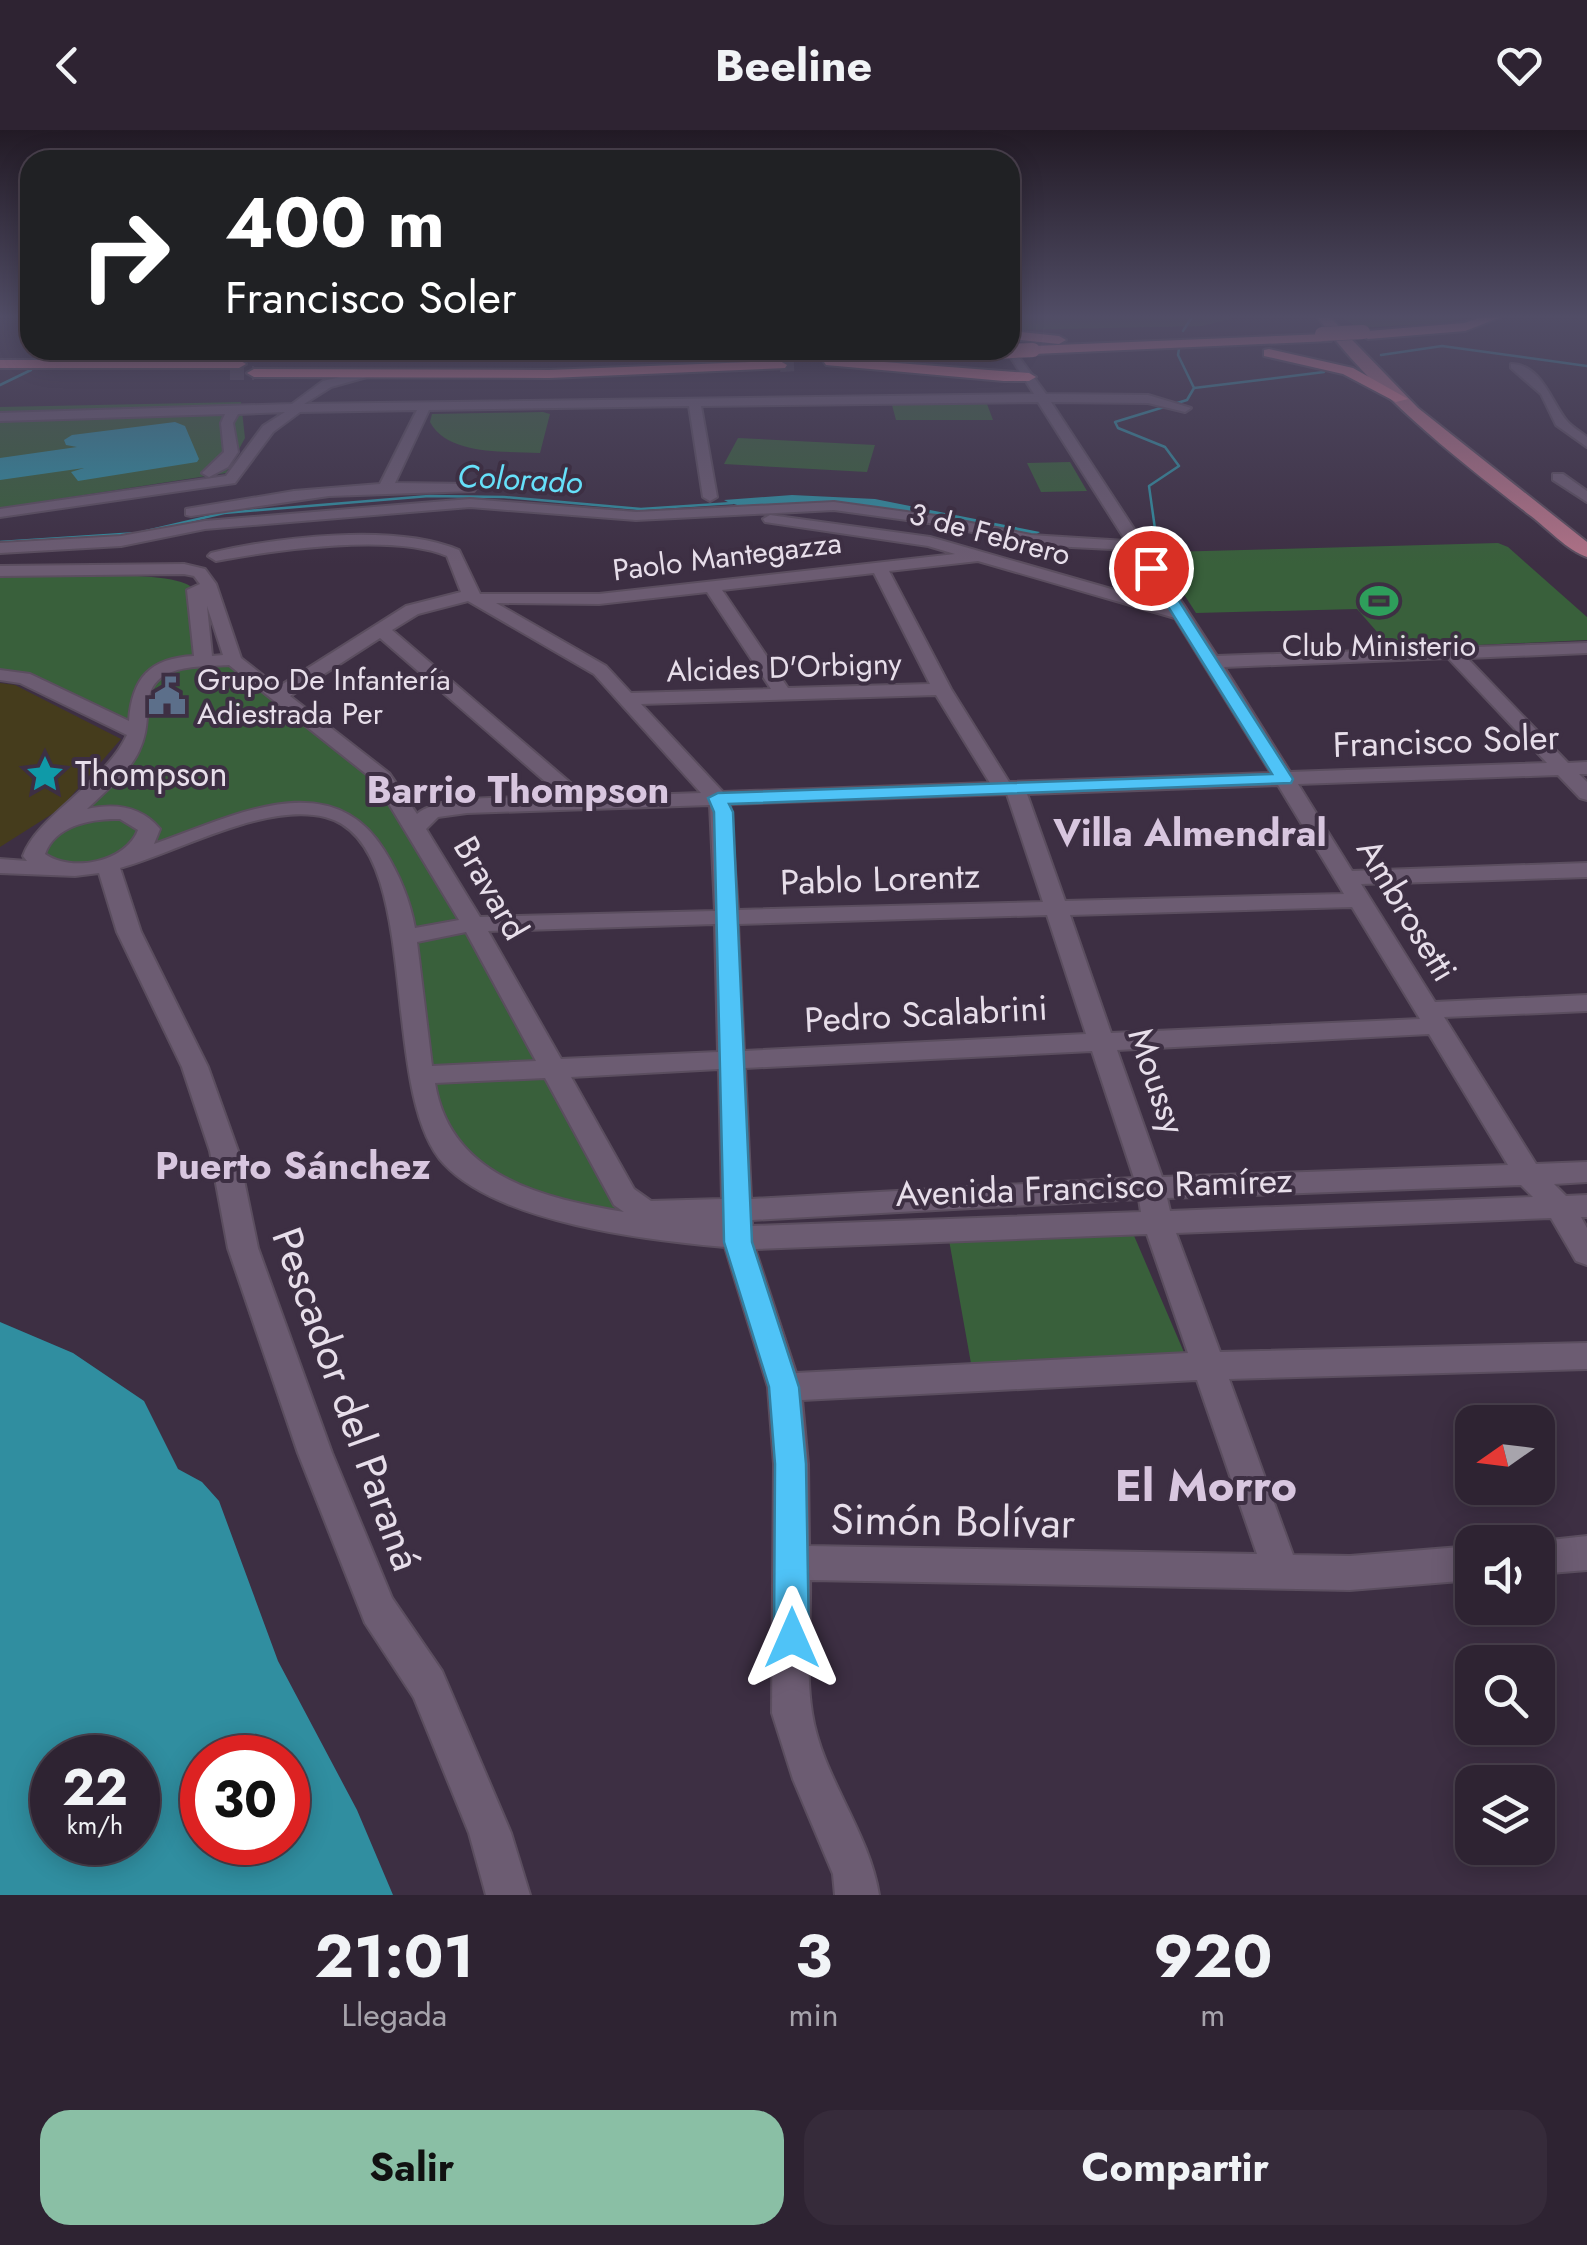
<!DOCTYPE html>
<html lang="es">
<meta charset="utf-8">
<style>
:root{--surface:#2e2332;--page:#362b3a;--text:#f1f3f6;--muted:#a7a4ac;--line:#49404d;--accent:#8abfa5}
body{margin:0;font-family:Jost,sans-serif;background:var(--page);color:var(--text);height:100vh;display:flex;flex-direction:column;font-size:38px;white-space:nowrap}
*{box-sizing:border-box;margin:0}
p{font-size:32px;color:var(--muted)}
.icon{flex:none;width:55px;height:55px;fill:none;stroke:currentColor;stroke-width:2;stroke-linecap:round;stroke-linejoin:round}
.map{position:relative;height:1765px;overflow:hidden}
.side{display:flex;flex-direction:column;background:var(--surface);flex:1}
.side>*{flex:none}
.banner{position:absolute;left:20px;top:20px;width:1000px;height:210px;border-radius:30px;box-shadow:0 5px 25px #0003,0 0 0 2px var(--line);background:#202124;color:#fff;overflow:hidden}
.needle{width:65px;rotate:256deg}
.buttons{position:absolute;left:1455px;top:1275px;display:grid;gap:20px}
.buttons a{display:grid;place-items:center;width:100px;height:100px;border-radius:20px;background:var(--surface);box-shadow:0 5px 25px #0003,0 0 0 2px var(--line);font-size:50px}
.speed{position:absolute;left:30px;top:1605px;display:flex;gap:20px;font-size:50px;font-weight:700;text-align:center}
.speed>*{display:grid;place-content:center;width:130px;height:130px;border-radius:50%;background:var(--surface);box-shadow:0 5px 25px #0003,0 0 0 2px var(--line);line-height:1}
.speed small{font-size:25px;font-weight:400}
.speed .limit{border:15px solid #d22;background:#fff;color:#111}
.pin{position:absolute;display:grid;place-items:center;width:85px;height:85px;color:#fff;margin:-42px;border:5px solid #fff;border-radius:50%;box-shadow:0 2px 10px #0007}
.me{position:absolute;width:110px;margin:-55px;rotate:0deg;stroke-linejoin:round;filter:drop-shadow(0 0 8px #0008)}
.turn{display:flex;align-items:center;gap:35px;height:210px;padding:0 40px;font-size:45px}
.turn .icon{width:130px;height:130px;stroke-width:2.5}
.turn b{display:block;font-size:70px;line-height:85px}
.eta{display:flex;justify-content:space-evenly;align-items:center;height:170px;text-align:center}
.eta b{font-size:60px;font-weight:700;line-height:70px}
.primary-button{display:flex;gap:20px;margin-top:auto;padding:20px 40px}
.primary-button a{flex:1;height:115px;border-radius:30px;background:var(--accent);color:#111;font-size:40px;font-weight:700;line-height:115px;text-align:center}
.primary-button a+a{background:var(--page);color:var(--text)}
header{display:flex;justify-content:space-between;align-items:center;height:130px;padding:0 40px;background:var(--surface);font-size:45px;font-weight:700}
.map>svg:first-child{display:block}
</style>
<header><svg class="icon" aria-label="back" viewBox="0 0 24 24"><path d="M15 5l-7 7 7 7"/></svg>Beeline<svg class="icon" aria-label="heart" viewBox="0 0 24 24"><path d="M12 20l-8-8c-3-5 5-10 8-4 3-6 11-1 8 4z"/></svg></header>
<div class="map">
<svg width="1587" height="1765" viewBox="0 0 1587 1765">
<rect width="100%" height="100%" fill="#3d2f43"/>
<path fill="#39603b" d="M1010 187H1235L1203 196 1015 200Z
M1343 187H1466L1446 193 1357 198Z
M241 272 245 308 226 343 0 378V277Z
M987 274 993 290H896L892 275Z
M543 282 550 284 540 323C506 321 448 326 430 292L432 284Z
M738 308 875 315 867 342 724 334Z
M1070 332 1087 361 1041 362 1027 333Z
M1498 413 1508 417 1587 487V510L1392 519 1357 479 1196 483 1160 427 1166 422Z
M0 446C32 448 179 437 193 459 204 474 201 509 203 528L233 530 382 647 624 1067 621 1081C573 1100 492 1048 451 1025L381 728 337 684H260L85 740 34 726 138 603 0 545Z
M1132 1101 1186 1227 972 1239 949 1110Z"/>
<path fill="#453c1c" d="M0 553 15 555 121 609 60 679 0 717Z"/>
<path fill="#308ea0" fill-rule="evenodd" d="M175 292 185 296 199 329 197 332 78 351 71 342 84 338 0 350V328L77 317 66 315 64 310 72 305Z
M792 365 875 369 1040 402 1030 408C952 394 872 371 792 373 768 373 746 382 724 370Z
M0 1192 73 1223 144 1271 178 1339 202 1352 219 1371 278 1531 357 1680 393 1765H0ZM52 1628H138V1712H52ZM202 1628H288V1712H202Z"/>
<g fill="none" stroke-linecap="round" stroke-linejoin="round">
<path stroke="#308ea0" stroke-width="2.5" d="M1183 201 1192 187
M1381 225 1442 216 1587 236
M51 226 54 220
M0 255 31 240
M1194 258 1324 242
M1156 406 1149 356 1179 336 1165 317 1118 298 1115 292 1187 270 1194 258 1178 225 1179 219
M0 412 138 403 224 383 429 366 504 367 641 379 733 373"/>
<path stroke="#56495c" stroke-width="14" stroke-dasharray="14 8" stroke-linecap="butt" d="M780 235 802 234
M230 243H254"/>
<g stroke="#5b4e5f" stroke-width="4">
<path id="minor" d="M1010 215 1046 264 1148 265 1191 278 1185 282 1148 273 1051 272 1217 526 1587 513V523L1467 528 1568 633 1587 632V644H1579L1587 652V670L1580 668 1558 645 1298 654 1352 741 1587 733V747L1361 754 1435 872 1587 865V881L1444 887 1536 1034 1587 1032V1052L1554 1054 1566 1066 1587 1065V1087H1581L1587 1098V1135L1576 1131 1551 1088 1176 1103 1220 1222 1587 1213V1239L1229 1249 1293 1425 1350 1426 1472 1416V1450L1350 1460 810 1450C811 1493 805 1541 812 1583 822 1647 869 1701 879 1765H835L833 1744 793 1649 772 1583 774 1334 768 1257 725 1117C647 1110 499 1093 444 1034 376 961 426 712 325 687 265 672 178 722 120 738L141 802 208 937 238 1021 258 1118 332 1323 392 1468 442 1541 511 1703 530 1765H486L469 1703 414 1568 365 1493 298 1323 228 1118 210 1021 182 937 117 802 99 743 75 746 0 743V729L27 731 23 726C37 686 105 653 127 605L20 553 0 550V540L30 544 129 591C132 549 149 528 194 526L187 460 200 454 194 446 184 444 0 446V436L184 434 205 439 216 454 241 528 278 557 406 476 461 462 447 426C392 403 275 420 216 431L208 426 211 423C278 407 395 393 459 420L480 464H599L955 424 928 416 765 392 763 389 770 385 930 407 1167 475 1132 420 1031 415 936 394 834 380 636 390 470 377 205 399 121 416 0 423V413L121 406 205 391 470 369 636 382 834 372 936 386 1031 405 1126 411 1038 272 701 276 717 367 710 371 703 367 689 276 429 280 395 353 469 354 476 358 474 361 329 366 191 386 186 385V379L294 361 380 354 417 280 300 282 273 302 235 353 0 387V379L226 346 263 296 285 282 238 284 233 293 238 322 228 337 209 347 202 343 224 322 221 293 225 284 0 291V283L292 274 323 251 370 240 374 245 331 257 304 274 1034 264 1006 220H1010ZM978 431 1175 488 1271 643 1009 652 951 559 889 441ZM874 443 930 554 788 558 722 460ZM707 462 771 559 631 563 606 536 496 473 599 474ZM468 471 594 544 701 663 587 667 392 500 418 484ZM207 476 223 525 212 526ZM380 508 563 667C529 669 442 662 417 684L389 643 290 566ZM1448 528 1547 633 1290 642 1224 537ZM229 535 375 651 459 790 415 798C410 770 399 744 384 720 330 632 228 689 154 714L160 699C141 676 115 673 87 679 104 662 129 643 139 621 148 602 146 588 149 568 155 533 202 537 229 535ZM936 565 990 653 723 662 641 574ZM1278 655 1344 764 1065 771 1027 664ZM1007 664 1043 772 738 780 730 674ZM710 675 715 781 480 787 426 699 438 687 467 683ZM120 689 138 700C126 732 72 743 45 724 55 695 93 688 120 689ZM1352 777 1420 889 1111 903 1070 785ZM1047 785 1086 904 744 921 738 794ZM715 794 718 922 561 929 488 801ZM466 802 536 931 432 936 417 812ZM1429 904 1508 1035 1162 1047 1117 920ZM1092 921 1134 1048 751 1069 745 938ZM719 939 722 1069 651 1071 634 1059 571 947ZM545 948 614 1075 624 1082C543 1068 450 1047 435 953ZM1521 1055 1533 1067 1170 1081 1167 1068ZM1139 1069 1141 1082 752 1096V1090ZM1147 1104 1188 1223 796 1243 755 1119ZM1197 1250 1257 1424 809 1416 808 1334 802 1270Z
M806 220 783 224 777 221 778 220Z
M925 220H946L947 221 941 224Z
M1511 234C1542 234 1552 274 1567 291 1572 297 1581 302 1587 307V317L1556 295 1541 264 1511 238Z
M1553 344H1563L1587 361V372L1553 350Z
M1587 1406V1440L1538 1444V1412H1532Z"/>
</g>
<g stroke="#5b4e5f" stroke-width="4">
<path id="major" d="M1317 187H1330L1418 278 1587 412V427C1567 420 1548 399 1531 386 1454 327 1376 265 1317 187Z"/>
</g>
<g stroke="#5b4e5f" stroke-width="4">
<path id="highway" d="M1482 187H1501L1465 201 1368 209 1361 205 1368 201 1464 193Z
M1010 201 1059 206 1066 210 1059 214 1010 209Z
M1326 204 1333 208 1331 211 1033 224 1026 220 1033 216Z
M1269 219 1353 238 1408 269 1396 272 1343 244 1264 226V220Z
M997 220 992 226 914 230 907 226 914 222Z
M831 228 1029 243 1036 247 1029 251H1004L826 235 824 232Z
M0 230H239L246 234 239 238H0Z
M780 231 787 235 785 238 549 248 254 247 247 243 254 239 549 240Z"/>
</g>
<use href="#minor" fill="#6c5c72" fill-rule="evenodd"/>
<use href="#major" fill="#af7186" fill-rule="evenodd"/>
<use href="#highway" fill="#db7f94" fill-rule="evenodd"/>
<g stroke="#5b4e5f" stroke-width="15" stroke-linecap="butt">
<path id="highway-bridge" d="M1322 204 1363 202
M992 222 1033 220"/>
</g>
<use href="#highway-bridge" stroke="#db7f94" stroke-width="14"/>
</g>
<linearGradient id="sky" x2="0" y2="1"><stop stop-color="#221a25"/><stop offset="0.43" stop-color="#514d66"/><stop offset="1" stop-color="#514d66" stop-opacity="0"/></linearGradient>
<rect width="1587" height="434" fill="url(#sky)"/>
<path fill="#4fc3f7" stroke="#337fa1" stroke-width="2.5" d="M1151 434 1158 438 1293 649 1291 653 729 674 733 682 752 1112 799 1257 806 1334 809 1508 804 1520 792 1525 780 1520 774 1508 775 1334 769 1257 724 1112 714 682 708 668 718 663 1272 644 1144 438Z"/>
<defs>
<g id="stadium-bare" transform="scale(3)"><path d="M0-5a6.5 5 0 1 0 0 10a6.5 5 0 1 0 0-10ZM-3.5-1.8h7v3.6h-7Z" fill="#2e9e5b" stroke="#3d2f43" stroke-width="2.5" paint-order="stroke"/></g>
<g id="civic-bare" transform="scale(3)"><path d="M-.6-6.5H3V-4.5H.6V-3L4-1V1h2V6H-6V1h2V-1L-.6-3ZM-1.2 2.5V6h2.4V2.5Z" fill="#5c6f8a" stroke="#3d2f43" stroke-width="2.5" paint-order="stroke"/></g>
<g id="sight-bare" transform="scale(3)"><path d="M0-6L1.8-2.2L6-1.7L2.9 1.2L3.7 5.4L0 3.3L-3.7 5.4L-2.9 1.2L-6-1.7L-1.8-2.2Z" fill="#0f9aa8" stroke="#3d2f43" stroke-width="2.5" paint-order="stroke"/></g>
</defs>
<g fill-rule="evenodd">
<use href="#stadium-bare" x="1379" y="471"/>
<use href="#civic-bare" x="167" y="566"/>
<use href="#sight-bare" x="45" y="644"/>
</g>
<g text-anchor="middle" dominant-baseline="central" stroke-width="8" stroke-linejoin="round" paint-order="stroke">
<g font-size="30" fill="#e7deea" stroke="#3d2f43">
<text transform="translate(990 404) rotate(15)">3 de Febrero</text>
<text transform="translate(727 426) rotate(-7)">Paolo Mantegazza</text>
<text transform="translate(784 537) rotate(-2)">Alcides D'Orbigny</text>
</g>
<g font-size="30" fill="#e7deea" stroke="#3d2f43">
<text x="1379" y="515">Club Ministerio</text>
<text x="197" y="549" text-anchor="start">Grupo De Infantería<tspan x="197" dy="34">Adiestrada Per</tspan></text>
</g>
<g font-size="32" font-style="italic" fill="#66e0f9" stroke="#3d2f43">
<text transform="translate(520 349) rotate(3)">Colorado</text>
</g>
<g font-size="35" fill="#e7deea" stroke="#3d2f43">
<text transform="translate(1446 611) rotate(-2)">Francisco Soler</text>
<text transform="translate(880 749) rotate(-2)">Pablo Lorentz</text>
<text transform="translate(491 758) rotate(60)">Bravard</text>
<text transform="translate(1407 780) rotate(59)">Ambrosetti</text>
<text transform="translate(926 884) rotate(-3)">Pedro Scalabrini</text>
<text transform="translate(1157 951) rotate(71)">Moussy</text>
<text transform="translate(1094 1057) rotate(-2)">Avenida Francisco Ramírez</text>
</g>
<g font-size="35" fill="#e7deea" stroke="#3d2f43" text-anchor="start">
<text x="75" y="644">Thompson</text>
</g>
<g font-size="38" font-weight="bold" fill="#d8c6df" stroke="#3d2f43">
<text x="518" y="659">Barrio Thompson</text>
<text x="1190" y="702">Villa Almendral</text>
<text x="293" y="1035">Puerto Sánchez</text>
</g>
<g font-size="42" fill="#e7deea" stroke="#3d2f43">
<text transform="translate(347 1269) rotate(70)">Pescador del Paraná</text>
<text transform="translate(953 1391) rotate(1)">Simón Bolívar</text>
</g>
<g font-size="45" font-weight="bold" fill="#d8c6df" stroke="#3d2f43">
<text x="1206" y="1355">El Morro</text>
</g>
</g>
</svg>
<div class="buttons">
<a><svg class="needle" viewBox="-14 -14 28 28"><path d="M0-13l5 13h-10z" fill="#e53935"/><path d="M0 13l5-13h-10z" fill="#a7a4ac"/></svg></a>
<a><svg class="icon" aria-label="sound" viewBox="0 0 24 24"><path d="M4 9h4l5-4v14l-5-4H4zM17 9q2 3 0 6"/></svg></a>
<a><svg class="icon" aria-label="search" viewBox="0 0 24 24"><circle cx="10" cy="10" r="6"/><path d="M15 15l6 6"/></svg></a>
<a><svg class="icon" aria-label="layers" viewBox="0 0 24 24"><path d="M12 4l9 5-9 5-9-5zM3 14l9 5 9-5"/></svg></a>
</div>
<div class="speed"><div>22<small>km/h</small></div><div class="limit">30</div></div>
<div class="pin" style="left:1151px;top:438px;background:#d93025"><svg class="icon" aria-label="arrive" viewBox="0 0 24 24"><path d="M6 21V4h12l-3 4 3 4H6"/></svg></div>
<svg class="me" style="left:792px;top:1508px" viewBox="-20 -20 40 40"><path d="M0-17L14 15 0 8-14 15z" fill="#4fc3f7" stroke="#fff" stroke-width="4"/></svg>
<div class="banner">
<div class="turn"><svg class="icon" aria-label="right" viewBox="0 0 24 24"><path d="M7 20v-9h11M14 6l5 5-5 5"/></svg><div><b>400 m</b>Francisco Soler</div></div>
</div>
</div>
<section class="side">
<div class="eta">
<div><b>21:01</b><p>Llegada</p></div>
<div><b>3</b><p>min</p></div>
<div><b>920</b><p>m</p></div>
</div>
<div class="primary-button"><a>Salir</a><a>Compartir</a></div>
</section>
